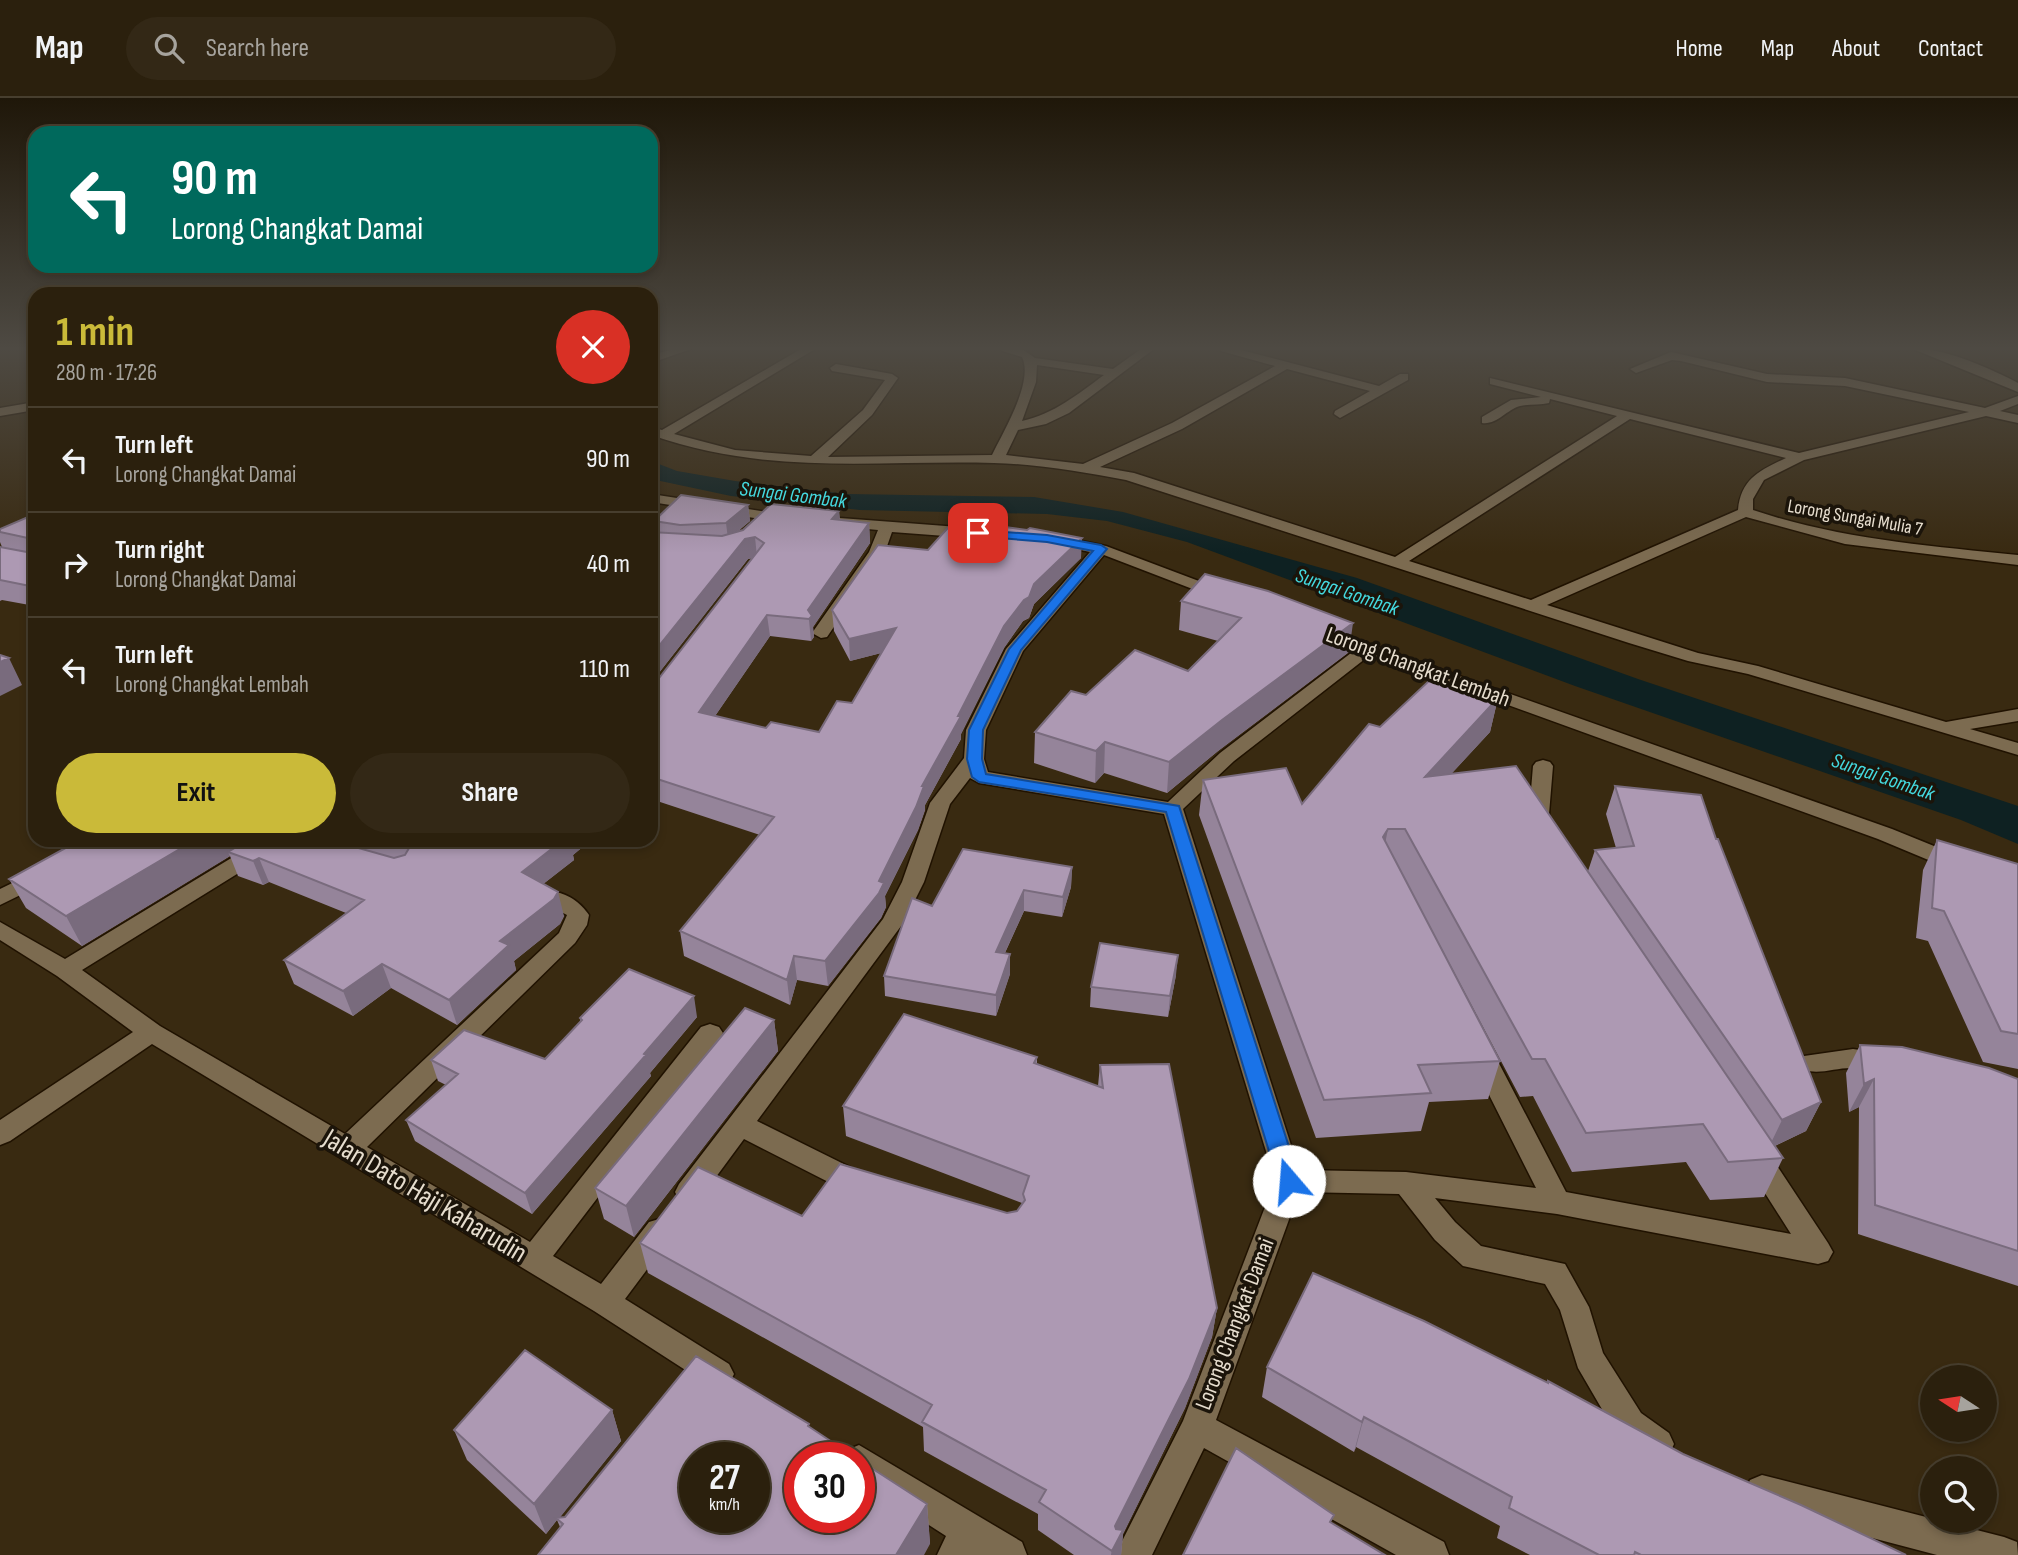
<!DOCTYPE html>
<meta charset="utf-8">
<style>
:root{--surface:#2b200d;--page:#332816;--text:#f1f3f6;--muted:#a6a39d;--line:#473e2e;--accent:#caba39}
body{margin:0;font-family:"Sofia Sans Condensed",sans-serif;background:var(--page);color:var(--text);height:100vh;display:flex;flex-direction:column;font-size:26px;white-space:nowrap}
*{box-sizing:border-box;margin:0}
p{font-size:23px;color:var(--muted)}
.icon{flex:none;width:38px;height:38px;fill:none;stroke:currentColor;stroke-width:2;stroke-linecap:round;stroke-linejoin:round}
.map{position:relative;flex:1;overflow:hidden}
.drawer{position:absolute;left:28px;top:189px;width:630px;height:560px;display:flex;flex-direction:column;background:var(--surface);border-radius:21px;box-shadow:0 4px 10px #0003,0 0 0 2px var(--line)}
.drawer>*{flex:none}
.hud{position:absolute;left:28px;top:28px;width:630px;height:147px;border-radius:21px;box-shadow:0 4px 10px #0003,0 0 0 2px var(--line);background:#00695c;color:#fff;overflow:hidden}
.needle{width:46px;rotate:282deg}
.tools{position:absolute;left:1920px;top:1267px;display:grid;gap:14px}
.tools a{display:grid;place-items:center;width:77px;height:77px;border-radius:50%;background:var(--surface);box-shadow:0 4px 10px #0003,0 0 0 2px var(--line);font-size:35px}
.speed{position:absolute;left:679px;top:1344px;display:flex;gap:14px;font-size:35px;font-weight:700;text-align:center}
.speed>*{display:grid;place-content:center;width:91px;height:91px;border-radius:50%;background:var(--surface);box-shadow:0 4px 10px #0003,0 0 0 2px var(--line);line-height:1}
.speed small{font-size:18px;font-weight:400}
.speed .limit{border:10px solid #d22;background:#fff;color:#111}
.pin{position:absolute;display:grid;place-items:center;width:60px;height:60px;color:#fff;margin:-30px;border-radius:14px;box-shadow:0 4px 10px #0006}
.me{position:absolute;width:77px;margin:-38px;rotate:342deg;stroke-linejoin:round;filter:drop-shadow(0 0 5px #0008)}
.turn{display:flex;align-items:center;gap:24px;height:147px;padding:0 28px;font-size:32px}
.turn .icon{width:91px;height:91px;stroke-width:2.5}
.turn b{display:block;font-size:49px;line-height:60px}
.round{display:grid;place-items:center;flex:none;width:74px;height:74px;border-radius:37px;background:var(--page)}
.summary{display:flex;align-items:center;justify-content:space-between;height:119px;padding:0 28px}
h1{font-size:42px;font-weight:700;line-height:52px;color:var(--accent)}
.button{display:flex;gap:14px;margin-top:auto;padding:14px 28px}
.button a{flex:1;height:80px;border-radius:42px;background:var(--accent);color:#111;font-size:28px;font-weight:700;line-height:80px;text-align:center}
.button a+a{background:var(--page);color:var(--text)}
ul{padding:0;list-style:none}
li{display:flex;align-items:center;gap:21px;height:105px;padding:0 28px;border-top:2px solid var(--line)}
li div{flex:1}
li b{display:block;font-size:26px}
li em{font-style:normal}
header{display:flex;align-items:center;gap:42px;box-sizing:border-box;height:98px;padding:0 35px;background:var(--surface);border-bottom:2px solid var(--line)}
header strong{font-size:33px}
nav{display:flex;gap:38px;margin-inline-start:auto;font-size:24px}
.search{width:490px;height:63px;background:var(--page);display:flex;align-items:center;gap:18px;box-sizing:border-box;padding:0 24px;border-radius:38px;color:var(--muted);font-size:26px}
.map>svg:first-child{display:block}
</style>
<header>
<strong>Map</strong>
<div class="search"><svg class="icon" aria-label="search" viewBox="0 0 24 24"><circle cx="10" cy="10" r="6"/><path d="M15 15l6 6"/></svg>Search here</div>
<nav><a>Home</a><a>Map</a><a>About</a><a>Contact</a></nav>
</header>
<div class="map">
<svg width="2018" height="1457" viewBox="0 0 2018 1457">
<rect width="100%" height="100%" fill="#392a11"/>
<path fill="#0e2122" d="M651 363 677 373 735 383 847 396 1034 399 1123 414 1357 480 1638 581 2018 708V746L1961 722 1575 588 1187 444 1107 423 1047 416 860 412 731 398 651 381Z"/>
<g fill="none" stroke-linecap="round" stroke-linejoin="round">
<g stroke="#201200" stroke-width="3">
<path id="minor" d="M25 251H35V263L31 261Z
M674 251H691L651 265V257Z
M801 251H815L674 336 735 352 811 358 863 312 885 282 832 273 830 270 836 266 892 276 898 280 872 317 828 359 992 357C1003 334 1034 284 1022 259L1002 253 1000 251H1022L1035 260 1113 271 1141 251H1154L1069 315 1046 326 1018 332 1006 357 1083 366 1172 325 1275 268 1221 253 1219 251H1237L1379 288 1400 276H1408V282L1340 320 1334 316 1335 313 1370 293 1287 271 1182 331 1100 369 1134 375 1395 459 1617 318 1550 301 1549 305C1540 307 1529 306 1520 308 1506 312 1497 327 1482 325V319L1511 302 1541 299 1490 286V280L1799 355 1969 314 1845 288 1767 284 1681 263 1672 262 1636 275 1630 271 1671 254 1767 276 1845 280 1985 310 2018 298V306L2000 313 2018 317V325L1986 318 1804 362 1764 382 1753 401V412C1839 441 1928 448 2018 457V467L1845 446 1746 419 1547 507 1698 555 1758 568 1946 624 2018 611V623L1970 631 2018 645V657L1748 576 1688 563 1629 545 1126 382C1083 374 1038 366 994 365 871 362 770 378 651 337V329L662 332ZM1037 267 1104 277C1078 296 1054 316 1022 323L1036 284ZM1630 321 1786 360C1761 372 1741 380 1738 412L1531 502 1409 463Z
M1913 251C1943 249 1991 271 2018 285V294Z
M35 304V312L0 318V310Z
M651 396 787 417 794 421 787 425 651 404Z
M840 420 972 430 980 435 972 440 892 434 885 454 827 539 821 540 812 535 869 454 878 432 835 428 832 425Z
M1053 437 1106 448 1228 494 1230 497 1222 502 1216 500 1104 457 1023 553 986 632 984 661 988 674 1168 704 1220 655 1355 552 1318 539 1315 535 1318 531 1324 530 1892 731 1966 761 1969 766 1966 771H1950L1878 741 1370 557 1234 663 1183 711 1299 1072 1406 1074 1536 1090 1469 957 1473 950 1482 948 1491 950 1566 1094 1791 1136 1742 1059 1746 1051 1756 1048 1766 1051 1828 1145 1833 1154 1828 1163 1818 1166 1557 1116 1435 1100 1455 1124 1481 1148 1565 1166 1589 1209 1603 1255 1641 1315 1669 1335 1674 1346 1669 1357 1657 1362 1645 1357 1617 1337 1578 1270 1560 1212 1545 1186 1463 1168 1435 1142 1399 1096 1299 1094 1216 1322 1444 1444 1449 1457H1396L1204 1350 1152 1457H1115L1183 1323 1275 1083 1164 716 979 685 970 680 950 706 924 784 904 824 757 1023 868 1078 872 1086 868 1094 858 1097 848 1094 744 1041 699 1102 689 1105 679 1102 675 1094 679 1086 883 821 902 784 930 705 964 660 966 632 1006 551 1090 454 1048 445 1045 442Z
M1543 662 1550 664 1553 668 1548 728 1545 732H1531L1528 728 1533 668 1536 664Z
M261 742H287L284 747 82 872 160 928 345 1036 559 835 567 817 544 805 541 800 544 795C561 790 580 803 589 817L587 827 575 845 367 1049 530 1144 701 929 710 926 719 929 723 935 719 941 553 1158 601 1186 649 1124 659 1121 669 1124 673 1133 669 1142 625 1201 729 1266 734 1276 729 1286 718 1290 707 1286 594 1213 152 946 10 1043 0 1047V1022L133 934 57 878 0 842V824L65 861Z
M41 771 49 773 52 778 49 783 0 807V791Z
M1853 951 1888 956 1892 963 1888 970C1876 973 1867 970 1854 970 1837 969 1821 977 1804 972L1800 965 1804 958Z
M859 1347 1022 1444 1027 1457H937L946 1438 859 1382V1360H844L847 1352Z
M1762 1377 2004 1439 2017 1444 2018 1457H1937L1762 1411 1750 1406 1745 1394 1750 1382Z"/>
</g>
<use href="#minor" fill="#7c6b50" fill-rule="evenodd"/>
</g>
<path fill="#95849a" d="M748 407 750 423 737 434 839 413 840 422 869 425 870 445 813 529 814 539 811 543 770 538 715 618 766 630 819 634 852 605 881 555 850 563 834 533 832 512 928 452 1081 460 1034 506 1029 520 1023 523 1004 550 961 636V641L925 707V712L918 732 885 798 886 809 881 820 828 888 797 882 790 907 684 858 680 833 760 737 651 701V586L656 584 753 460 748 461 651 585V434L656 435 654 423Z
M35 416V508L2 502 0 503V449H2L0 444V431Z
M1205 476 1349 554 1218 653 1167 695 1104 675 1095 685 1034 665 1035 634 1086 597 1188 573 1218 543 1179 532 1181 503Z
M1498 600 1490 634 1452 675 1588 773 1595 752 1616 750 1606 716 1615 688 1716 741 1821 1004 1806 1033 1775 1048 1783 1060 1764 1099 1710 1102 1686 1064 1572 1074 1533 998 1520 999 1397 766 1500 963 1488 1001 1429 1004 1421 1033 1316 1040 1199 717 1203 682 1302 706 1380 629Z
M80 742H591L573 757 574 762 543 786 564 818 560 826 514 863 516 872 457 927 391 890 353 918 294 886 284 862 346 815 269 784 263 787 238 778 230 758 82 848 26 810 9 781Z
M1937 742 2018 766V971L1983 964 1928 843 1916 840 1923 772Z
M1072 769 1071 789 1062 819 1024 813 1005 855 1010 856V876L996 918 885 898 884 878 932 808Z
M1176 877 1168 919 1090 909 1091 889Z
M697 919 650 975 651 978 532 1116 415 1043 406 1022 446 987 438 983 431 962 545 961 580 924V920Z
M774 922 778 953 634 1139 604 1121 595 1090Z
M1860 947 2018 981V1188L1858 1136 1859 1009 1849 1014 1846 975Z
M1037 959V966L1098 988 1100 967 1217 1210 1212 1239 1185 1310 1123 1436 1121 1457H1074L1038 1432V1416L924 1353 923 1329 648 1175 640 1145 802 1118 1007 1115 1017 1113 1022 1105 846 1038 843 1008Z
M1267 1269 1683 1356 1906 1457H1530L1497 1440 1500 1428 1356 1349 1354 1354 1262 1299Z
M612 1312 621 1343 559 1420 565 1419 809 1326V1329L927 1406 930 1446 560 1429 557 1422 546 1436 467 1362 454 1332Z"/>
<path fill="#796b7d" d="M748 407 750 423 728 441 726 425Z
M839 413 840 432 832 421Z
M869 425 870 445 813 529 814 539 811 543 808 512Z
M755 439 757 459 748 461 651 585V558L745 441Z
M1082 440 1081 460 1034 506 1029 520 1023 523 1004 550 961 636V641L925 707V712L918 732 885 798 886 809 881 820 828 888 825 863 879 783 922 688 1004 528 1034 486Z
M767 517 770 538 702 637 699 614Z
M1353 525 1349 554 1218 653 1167 695 1169 664 1222 622Z
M896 530 897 551 850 563 849 541Z
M9 560 22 587 0 598V564Z
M1498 600 1490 634 1417 713 1425 679Z
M1105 644 1104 675 1095 685 1096 653Z
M1388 731 1381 766 1383 739Z
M195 742H256L228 754 230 758 82 848 66 818Z
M563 742H591L573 757 574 762 528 798 522 774Z
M259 760 269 784 263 787 253 763Z
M1072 769 1071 789 1062 819 1063 799Z
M1024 792V813L996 874V854Z
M558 794 564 818 560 826 514 863 516 872 457 927 449 902 500 843Z
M1010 856V876L996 918V897Z
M1178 857 1176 877 1168 919 1170 898Z
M794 858 797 882 790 907 787 882Z
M382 866 391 890 353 918 343 893Z
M694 898 697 919 650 975 651 978 532 1116 525 1095Z
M774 922 778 953 634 1139 626 1108Z
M1874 981 1859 1009 1849 1014 1864 986Z
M1821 1004 1806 1033 1768 1051 1782 1022Z
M1217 1210 1212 1239 1185 1310 1123 1436 1121 1457H1111L1115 1428Z
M612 1312 621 1343 558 1422 556 1420 557 1422 546 1436 534 1406Z
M1364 1319 1356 1349 1354 1354 1362 1324Z
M927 1406 930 1446 924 1457H896Z"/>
<path fill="#ad99b3" stroke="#796b7d" stroke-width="2" fill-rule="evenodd" d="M681 397 748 407 726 425 680 427 654 423Z
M771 406 839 413 832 421 869 425 808 512 812 518 809 521 767 517 699 614 766 630 771 624 819 634 837 603 852 605 896 530 849 541 832 512 878 447 928 452 955 422 1027 432 1030 430 1082 440 1034 486 1029 499 1024 502 1004 528 958 618H961L922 688H924L916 709 879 783 884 785 879 795 825 863 794 858 787 882 680 833 774 719 651 679V586L656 584 764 445 755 439 745 441 651 558V434L722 438 743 432Z
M35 416V489L0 482V449L27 454 28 440 0 434V431Z
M1205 476 1268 493 1353 525 1222 622 1169 664 1105 644 1096 653 1035 634 1071 593 1086 597 1135 552 1188 573 1241 520 1181 503Z
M0 557 9 560 0 564Z
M1432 580 1498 600 1425 679 1516 668 1783 1060 1728 1064 1703 1026 1586 1035 1545 961H1532L1405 731H1388L1383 739 1500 963 1418 967 1431 995 1324 1002 1203 682 1286 670 1302 706 1369 626 1380 629Z
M1615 688 1701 697 1716 741H1718L1821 1004 1782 1022 1595 752 1634 748Z
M80 742H195L66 818 9 781Z
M248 742H330L394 760 405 757 409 750 404 744 398 742H563L522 774 558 794 554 801 500 843 509 847 449 902 382 866 343 893 284 862 364 802 259 760 253 763 228 754Z
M1937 742 2018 766V936L2001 933 1944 813 1932 810Z
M963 751 1072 769 1063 799 1024 792 996 854 1010 856 996 897 884 878 912 800 932 808Z
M1100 845 1178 857 1170 898 1091 889Z
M629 871 694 898 644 956 646 957 525 1095 406 1022 458 976 431 962 464 932 545 961 582 922 580 920Z
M745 910 774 922 626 1108 595 1090Z
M904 916 1037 959 1034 965 1103 990 1100 967 1169 966 1217 1210 1189 1281 1115 1428 1116 1431 1123 1432 1112 1453 1039 1404 1046 1392 922 1324 932 1307 640 1145 698 1069 802 1118 840 1066 1007 1115 1017 1113 1025 1102 1023 1096 1029 1078 843 1008Z
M1860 947 1902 949 1989 970 2018 981V1153L1875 1107 1874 981 1864 986Z
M1313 1175 1424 1223 1548 1285V1283L1683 1356 1801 1407 1906 1457H1641L1635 1454 1634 1457H1599L1509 1410 1512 1399 1364 1319 1362 1324 1267 1269Z
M525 1252 612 1312 534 1406 454 1332Z
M696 1258 809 1326 808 1328 856 1360H800V1419H859V1362L927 1406 896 1457H538L563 1426 556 1420 565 1419ZM695 1360H754V1419H695Z
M1236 1350 1334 1417 1330 1424 1385 1457H1183Z"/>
<linearGradient id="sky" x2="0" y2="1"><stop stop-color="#1f1709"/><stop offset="0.55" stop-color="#4e4a43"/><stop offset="1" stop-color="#4e4a43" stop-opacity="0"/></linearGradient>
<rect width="2018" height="455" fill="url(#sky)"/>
<path fill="#1a73e8" stroke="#114b97" stroke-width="2" d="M978 432 1047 437 1101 447 1107 451 1021 552 983 632 982 661 986 676 1179 708 1300 1083 1297 1089 1289 1091 1282 1089 1278 1083 1166 714 979 684 972 679 967 661 969 632 1009 551 1093 453 1047 444 974 438 973 435Z"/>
<g text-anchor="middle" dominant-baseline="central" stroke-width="7" stroke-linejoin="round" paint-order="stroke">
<g font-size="19" fill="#e6ddce" stroke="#1b140a">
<text transform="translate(1855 420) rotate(10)">Lorong Sungai Mulia 7</text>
</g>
<g font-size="21" font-style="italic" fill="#44d9df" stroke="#1b140a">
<text transform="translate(793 397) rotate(7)">Sungai Gombak</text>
<text transform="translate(1347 494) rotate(19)">Sungai Gombak</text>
<text transform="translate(1883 679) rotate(19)">Sungai Gombak</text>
</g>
<g font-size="23" fill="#e6ddce" stroke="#1b140a">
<text transform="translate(1418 569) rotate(20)">Lorong Changkat Lembah</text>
<text transform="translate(1235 1226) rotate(-69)">Lorong Changkat Damai</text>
</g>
<g font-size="28" fill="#e6ddce" stroke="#1b140a">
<text transform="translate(425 1098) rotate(31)">Jalan Dato Haji Kaharudin</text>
</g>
</g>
</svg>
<div class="tools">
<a><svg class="needle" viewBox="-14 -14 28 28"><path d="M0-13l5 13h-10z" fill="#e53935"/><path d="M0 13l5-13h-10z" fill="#a6a39d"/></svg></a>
<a><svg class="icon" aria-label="search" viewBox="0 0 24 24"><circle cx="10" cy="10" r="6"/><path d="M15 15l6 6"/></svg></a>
</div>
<div class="speed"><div>27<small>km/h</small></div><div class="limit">30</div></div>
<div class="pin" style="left:978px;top:435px;background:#d93025"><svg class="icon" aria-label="arrive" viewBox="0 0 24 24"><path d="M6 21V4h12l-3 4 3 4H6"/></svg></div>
<svg class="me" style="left:1289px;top:1083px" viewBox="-20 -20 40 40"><circle r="19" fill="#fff"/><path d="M0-13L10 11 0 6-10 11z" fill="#1a73e8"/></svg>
<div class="hud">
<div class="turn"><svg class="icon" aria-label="left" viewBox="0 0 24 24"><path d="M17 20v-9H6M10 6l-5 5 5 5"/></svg><div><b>90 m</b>Lorong Changkat Damai</div></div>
</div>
<section class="drawer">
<div class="summary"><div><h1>1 min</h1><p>280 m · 17:26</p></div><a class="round" style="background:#d93025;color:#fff"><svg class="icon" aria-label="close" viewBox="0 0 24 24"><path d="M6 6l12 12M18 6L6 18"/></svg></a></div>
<ul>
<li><svg class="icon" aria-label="left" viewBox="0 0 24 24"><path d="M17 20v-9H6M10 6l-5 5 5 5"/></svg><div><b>Turn left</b><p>Lorong Changkat Damai</p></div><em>90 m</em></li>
<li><svg class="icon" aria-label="right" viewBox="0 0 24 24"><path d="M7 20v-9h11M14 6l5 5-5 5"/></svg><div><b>Turn right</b><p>Lorong Changkat Damai</p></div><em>40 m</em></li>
<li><svg class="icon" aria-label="left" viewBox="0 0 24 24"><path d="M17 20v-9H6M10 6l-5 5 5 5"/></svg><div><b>Turn left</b><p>Lorong Changkat Lembah</p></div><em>110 m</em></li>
</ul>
<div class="button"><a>Exit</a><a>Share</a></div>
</section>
</div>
